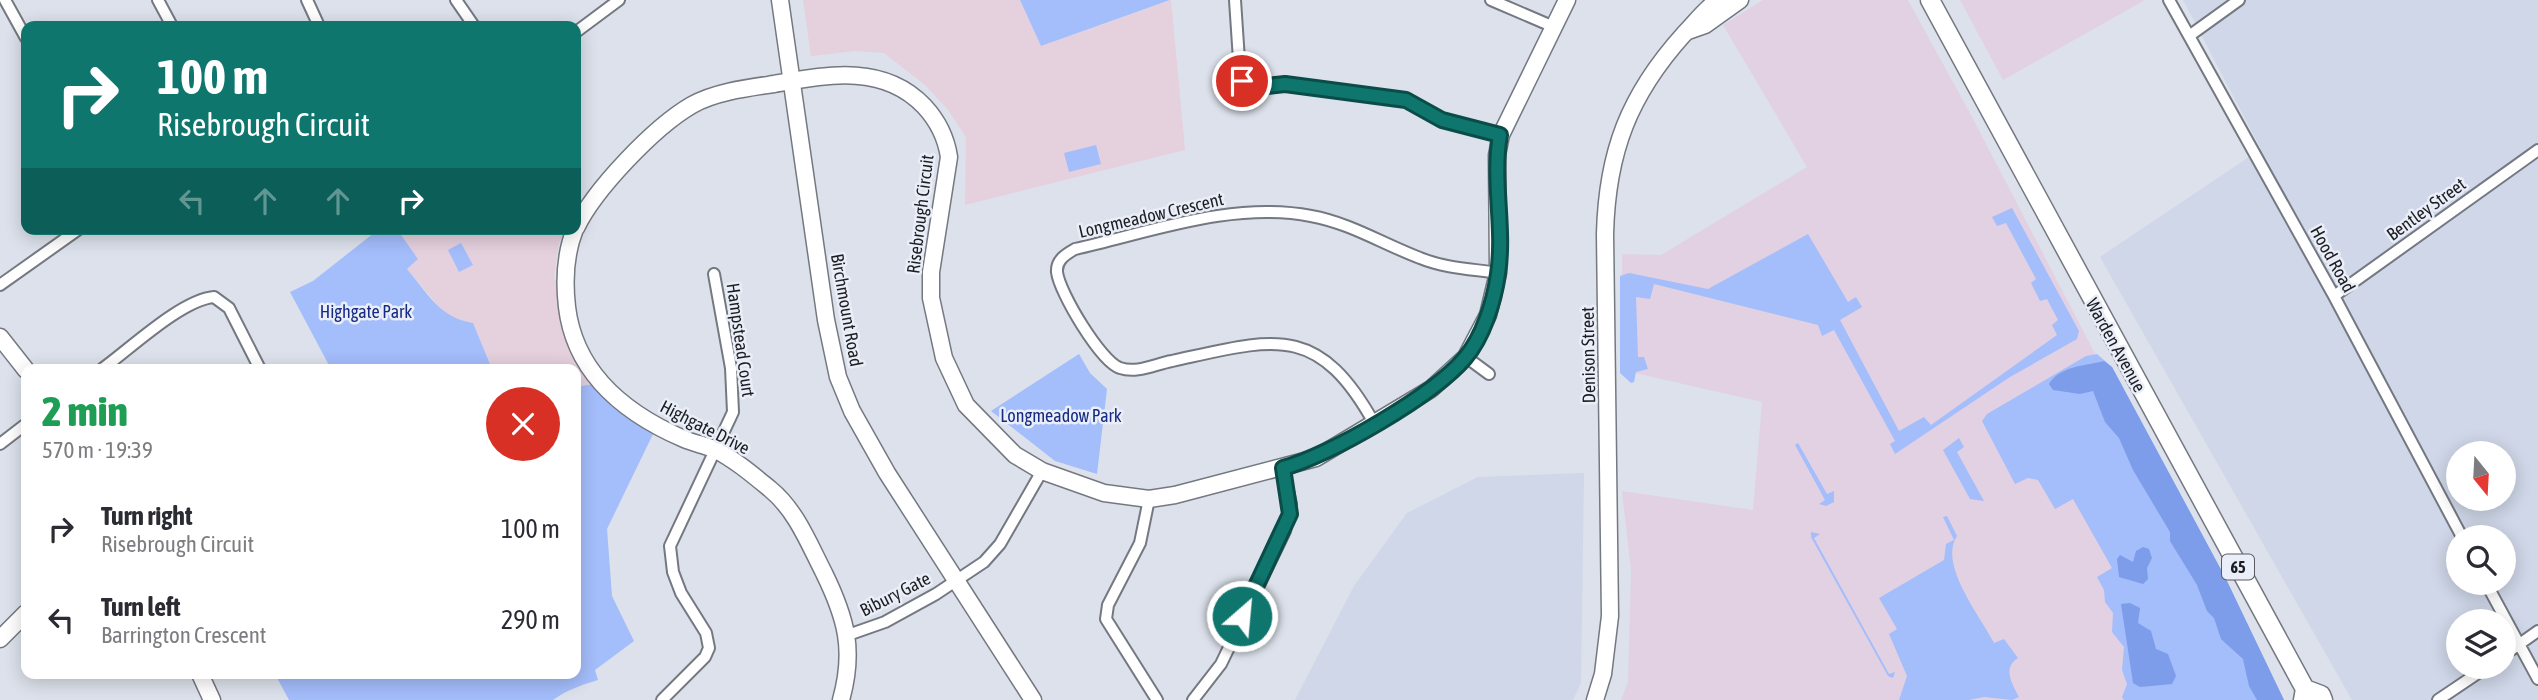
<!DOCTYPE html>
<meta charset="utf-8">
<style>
:root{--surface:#fff;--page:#f7f7f7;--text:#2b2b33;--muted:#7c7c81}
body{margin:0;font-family:"Asap Condensed",sans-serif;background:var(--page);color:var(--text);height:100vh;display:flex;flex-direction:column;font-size:26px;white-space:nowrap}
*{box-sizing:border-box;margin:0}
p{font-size:23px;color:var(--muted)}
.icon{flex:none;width:38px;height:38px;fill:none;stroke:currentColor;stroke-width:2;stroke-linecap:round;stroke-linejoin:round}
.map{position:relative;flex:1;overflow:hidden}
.panel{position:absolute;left:21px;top:364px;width:560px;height:315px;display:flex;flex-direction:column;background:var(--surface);border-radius:14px;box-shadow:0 4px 18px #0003}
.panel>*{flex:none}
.banner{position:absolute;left:21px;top:21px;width:560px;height:214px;border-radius:14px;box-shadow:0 4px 18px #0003;background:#0f766e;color:#fff;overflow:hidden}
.needle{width:46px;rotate:162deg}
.fabs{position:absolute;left:2446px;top:441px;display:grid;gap:14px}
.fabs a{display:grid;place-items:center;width:70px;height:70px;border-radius:50%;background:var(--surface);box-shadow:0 4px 18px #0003;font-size:35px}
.pin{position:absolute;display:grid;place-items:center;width:60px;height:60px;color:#fff;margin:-30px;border:4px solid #fff;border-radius:50%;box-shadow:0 2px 7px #0007}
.me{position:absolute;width:77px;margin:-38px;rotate:27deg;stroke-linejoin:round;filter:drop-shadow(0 0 5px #0008)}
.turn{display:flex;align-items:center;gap:24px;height:147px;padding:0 21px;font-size:32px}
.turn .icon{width:91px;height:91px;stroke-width:2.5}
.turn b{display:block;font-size:49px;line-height:60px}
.lanes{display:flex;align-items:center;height:66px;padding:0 21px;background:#0003;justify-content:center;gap:35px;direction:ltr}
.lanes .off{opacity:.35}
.round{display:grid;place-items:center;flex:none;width:74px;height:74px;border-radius:37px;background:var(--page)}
.summary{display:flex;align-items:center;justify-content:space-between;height:119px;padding:0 21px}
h1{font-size:42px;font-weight:800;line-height:52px;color:#1e9e55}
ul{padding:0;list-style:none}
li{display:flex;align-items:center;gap:21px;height:91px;padding:0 21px}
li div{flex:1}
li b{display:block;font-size:26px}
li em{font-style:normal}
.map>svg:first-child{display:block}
</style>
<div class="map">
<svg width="2538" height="700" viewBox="0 0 2538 700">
<rect width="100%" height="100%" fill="#dce1eb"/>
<path fill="#e1d1e3" d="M1763 0H1908L1971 115 2275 700H1621L1628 682 1631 571 1622 491 1753 510 1762 402 1622 370V254L1661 255 1807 167 1723 25Z
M1960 0H2145L2003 80Z"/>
<path fill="#cfd7e8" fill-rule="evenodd" d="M2183 0H2538V700H2352L2100 257 2261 149ZM2459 453H2504V499H2459ZM2459 537H2504V583H2459ZM2459 621H2504V667H2459Z
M1584 473 1581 683 1573 700H1295L1354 586 1407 513 1478 477Z"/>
<path fill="#e5d0de" d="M803 0H1020L1041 46 1171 0 1185 150 965 205 966 137 948 110 925 85 884 53 855 51 811 56Z
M397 229H568L559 242 554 278 558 284 559 300 593 384 576 387V369H492L473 323 455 321 445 314 407 269 418 259Z"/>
<path fill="#a4bdfb" d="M1020 0H1170L1041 46Z
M1096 145 1101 164 1069 172 1064 153Z
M2012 208 2079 331 2077 339 2010 377 1895 454 1890 444 1895 441 1834 330 1822 336 1818 325 1654 284 1650 299 1636 297 1638 357H1644L1648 369 1636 372 1634 382 1631 383 1620 373V276L1629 273 1708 289 1808 234 1848 302 1856 297 1862 307 1840 320 1899 431 1924 417 1931 425 2057 335 2052 325 2058 320 2047 299 2040 301 2031 283 2036 279 2006 223 1997 226 1992 217Z
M379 229H397L418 259 407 269C428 294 440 318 473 323L492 369H331L290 292 313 281Z
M461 243 473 265 459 272 448 250Z
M1079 354 1090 373 1107 389 1097 474 1055 461 991 411Z
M2097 354 2112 367 2225 577 2284 700H2124L2122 697 2127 684 2122 670 2124 647 2112 632 2113 613 2105 602 2104 590 2097 577 2112 568 2073 499 2055 509 2038 480 2028 478 2015 484 1982 421 1987 414 2086 356Z
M593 384 622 413 654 432 607 529 612 596 634 641 595 670 598 680C581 685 567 690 553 700H289L275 674H576V387Z
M1959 438 1964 447 1957 452 1984 501 1970 499 1943 450Z
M1798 443 1827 494 1834 491V502L1826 506 1819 504 1825 500 1795 445Z
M1947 516 1957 536C1938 564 1980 616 1994 643L2004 639 2018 658C2002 668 2012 684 2019 697L2012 700 1984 697 1969 700H1899L1907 676 1889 634 1897 629 1879 598 1944 560 1946 544 1954 540 1943 517Z
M1811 532 1820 534 1814 538 1889 674 1895 672 1893 678 1888 676 1811 537Z"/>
<path fill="#7d9ce9" d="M2104 361 2112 367 2225 577 2284 700H2257L2249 686 2243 659 2221 639 2214 618 2207 611 2197 585 2170 541V532L2133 470 2119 438 2105 422 2093 391 2080 394 2053 390 2049 384C2060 366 2084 366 2104 361Z
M2143 547 2149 549 2152 558 2147 568 2148 579 2143 584 2119 577 2117 559 2120 555 2133 562 2136 551Z
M2130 603 2140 608 2138 623 2151 631 2156 649 2168 654 2176 676 2172 684 2140 687 2133 683 2121 604Z"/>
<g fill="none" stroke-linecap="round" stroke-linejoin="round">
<g stroke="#747881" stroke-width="14">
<path id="street" d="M5 0 26 38
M158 0 172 26
M307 0 319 26
M456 0 474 26
M1235 0 1240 75 1248 86 1285 84 1406 100 1442 120 1501 135
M1491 0 1554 27
M2169 0 2334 296 2462 537
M576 32 619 0
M2189 36 2239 0
M0 285 79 229
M2334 296 2538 150
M1466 357 1489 374
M102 369C130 349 181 300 214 297L229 308 260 369
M1374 423C1317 321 1273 339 1172 361 1155 364 1137 374 1120 368 1101 362 1059 292 1057 272 1056 260 1066 254 1075 249 1151 232 1232 201 1311 216 1350 223 1383 244 1420 258 1444 268 1472 269 1498 273
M0 444 26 424
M1149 499 1140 543 1108 605 1106 619 1157 700
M2486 583 2538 679
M848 635 885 622 936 594 984 562 1000 544 1042 471
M2504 655 2538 631
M662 700 705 657 709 648 706 633 681 593 673 572 670 546 733 412 731 368 714 274
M1193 700 1221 664 1285 531 1291 504 1283 469
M2438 700 2487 667"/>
</g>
<g stroke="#747881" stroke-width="19">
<path id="secondary" d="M780 0 826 320 838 377 852 411 887 473 1033 700
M1688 31 1705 25 1740 0
M576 228C594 190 654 127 692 105 715 92 747 88 774 84 826 75 883 63 924 106 938 121 946 137 949 157L931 272V298L944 358 966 405 1015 455 1042 471 1104 493 1149 499 1175 495 1316 458 1431 389 1466 357 1488 315 1498 273 1497 155 1501 135 1567 0
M575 229C565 254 564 281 567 307 575 374 626 414 684 439 693 443 704 445 714 449 734 459 753 475 770 489 796 510 809 544 824 573 846 618 855 650 841 700
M0 337 26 370
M0 639 26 613
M200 674 212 700
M1595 700 1603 674 1610 616 1605 234C1607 152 1629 95 1684 34 1696 22 1703 11 1718 0"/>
</g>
<g stroke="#747881" stroke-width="21">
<path id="primary" d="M1930 0 2305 689 2303 700
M2305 689 2321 695 2323 700"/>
</g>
<use href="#street" stroke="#fff" stroke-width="10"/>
<use href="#secondary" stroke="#fff" stroke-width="16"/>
<use href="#primary" stroke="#fff" stroke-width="18"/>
</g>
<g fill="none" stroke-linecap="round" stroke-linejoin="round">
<g stroke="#0a4d48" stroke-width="18">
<path id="route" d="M1242 616 1290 514 1283 468C1329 456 1434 395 1465 358 1483 337 1494 302 1498 274 1505 228 1492 181 1500 135L1442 120 1406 100 1285 84 1258 87 1242 81"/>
</g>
<use href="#route" stroke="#0f766e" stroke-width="12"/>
</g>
<g text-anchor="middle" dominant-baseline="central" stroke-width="5" stroke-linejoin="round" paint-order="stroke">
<rect fill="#eaeef8" stroke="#5a5c62" stroke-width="2" x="2222" y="554.5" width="32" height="25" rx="5"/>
<g font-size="16" font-weight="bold" fill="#1c1e21">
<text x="2238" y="567">65</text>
</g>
<g font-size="18" fill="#1c1e21" stroke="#eaeef8">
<text transform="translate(2426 209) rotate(-36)">Bentley Street</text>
<text transform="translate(920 214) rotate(-83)">Risebrough Circuit</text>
<text transform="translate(1151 215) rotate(-13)">Longmeadow Crescent</text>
<text transform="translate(2333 259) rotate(61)">Hood Road</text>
<text transform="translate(847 310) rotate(80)">Birchmount Road</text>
<text transform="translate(741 340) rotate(82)">Hampstead Court</text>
<text transform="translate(2116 345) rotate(61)">Warden Avenue</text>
<text transform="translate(1588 355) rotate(-91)">Denison Street</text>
<text transform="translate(705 427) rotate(27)">Highgate Drive</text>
<text transform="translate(895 594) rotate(-27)">Bibury Gate</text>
</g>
<g font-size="18" fill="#162b83" stroke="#eaeef8">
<text x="366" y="311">Highgate Park</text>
<text x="1061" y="415">Longmeadow Park</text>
</g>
</g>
</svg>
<div class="fabs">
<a><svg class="needle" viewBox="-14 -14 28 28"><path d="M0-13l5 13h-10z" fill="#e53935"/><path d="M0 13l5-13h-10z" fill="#7c7c81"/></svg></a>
<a><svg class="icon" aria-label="search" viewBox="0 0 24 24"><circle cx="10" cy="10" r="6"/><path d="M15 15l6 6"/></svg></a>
<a><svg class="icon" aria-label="layers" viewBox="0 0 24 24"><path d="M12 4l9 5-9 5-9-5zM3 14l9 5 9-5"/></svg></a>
</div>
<div class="pin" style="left:1242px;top:81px;background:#d93025"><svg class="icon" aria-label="arrive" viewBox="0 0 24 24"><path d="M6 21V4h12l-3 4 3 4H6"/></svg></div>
<svg class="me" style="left:1242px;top:616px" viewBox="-20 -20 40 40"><circle r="17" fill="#0f766e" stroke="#fff" stroke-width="3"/><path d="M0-11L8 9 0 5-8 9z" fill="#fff"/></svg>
<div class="banner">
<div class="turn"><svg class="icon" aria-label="right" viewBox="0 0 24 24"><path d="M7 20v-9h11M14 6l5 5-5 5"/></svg><div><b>100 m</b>Risebrough Circuit</div></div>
<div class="lanes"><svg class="icon off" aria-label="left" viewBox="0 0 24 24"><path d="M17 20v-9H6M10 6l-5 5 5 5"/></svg><svg class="icon off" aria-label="ahead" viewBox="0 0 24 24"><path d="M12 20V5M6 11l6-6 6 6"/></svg><svg class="icon off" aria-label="ahead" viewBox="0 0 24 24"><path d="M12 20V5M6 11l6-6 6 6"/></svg><svg class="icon" aria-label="right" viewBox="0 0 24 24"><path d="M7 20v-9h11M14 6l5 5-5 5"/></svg></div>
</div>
<section class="panel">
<div class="summary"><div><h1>2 min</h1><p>570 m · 19:39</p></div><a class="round" style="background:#d93025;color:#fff"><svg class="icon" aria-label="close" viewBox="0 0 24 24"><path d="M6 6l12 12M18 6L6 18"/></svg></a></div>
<ul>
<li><svg class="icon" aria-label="right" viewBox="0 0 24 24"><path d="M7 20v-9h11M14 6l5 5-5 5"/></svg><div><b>Turn right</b><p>Risebrough Circuit</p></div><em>100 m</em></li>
<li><svg class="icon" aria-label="left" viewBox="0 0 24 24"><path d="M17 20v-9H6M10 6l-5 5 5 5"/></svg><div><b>Turn left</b><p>Barrington Crescent</p></div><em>290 m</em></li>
</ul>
</section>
</div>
